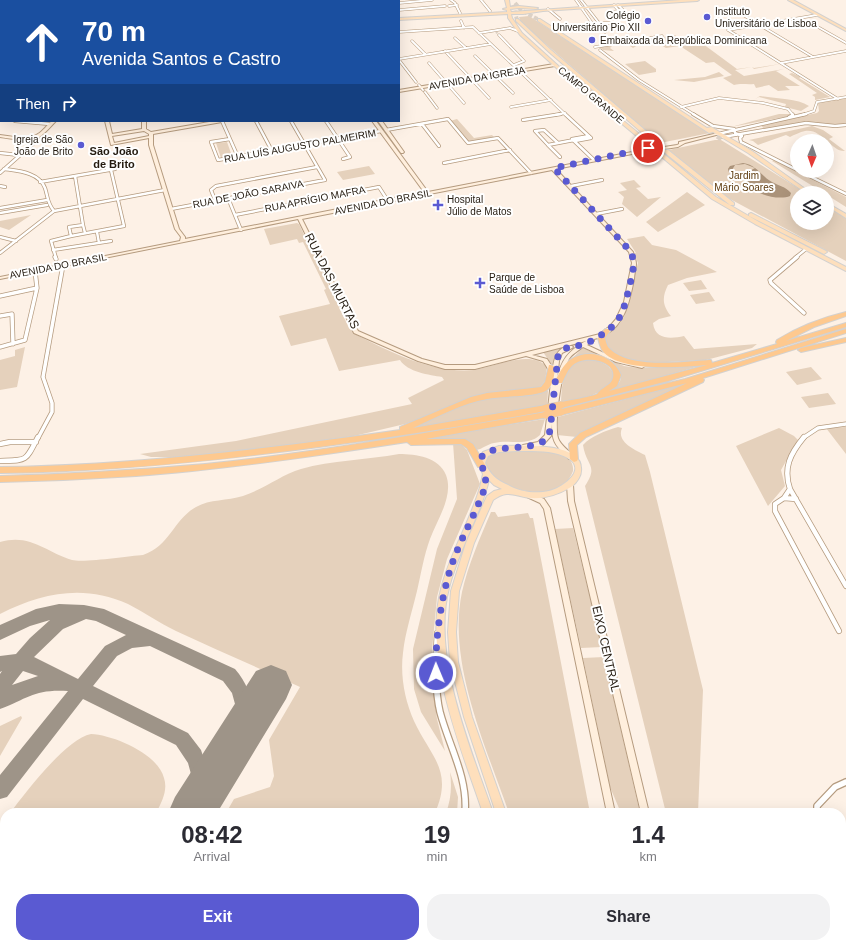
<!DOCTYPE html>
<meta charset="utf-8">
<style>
:root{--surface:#fff;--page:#f2f2f3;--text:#2b2b33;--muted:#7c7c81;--accent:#5a5ad2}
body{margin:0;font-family:Arial,sans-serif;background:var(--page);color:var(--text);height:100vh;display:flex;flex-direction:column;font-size:15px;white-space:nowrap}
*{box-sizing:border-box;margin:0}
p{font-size:13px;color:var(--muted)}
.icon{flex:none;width:22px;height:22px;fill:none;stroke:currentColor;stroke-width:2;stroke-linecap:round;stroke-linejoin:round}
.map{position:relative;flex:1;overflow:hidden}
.details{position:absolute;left:0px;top:808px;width:846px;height:140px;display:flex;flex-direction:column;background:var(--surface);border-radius:16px 16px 0 0;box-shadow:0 4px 16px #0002}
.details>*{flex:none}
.hud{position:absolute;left:0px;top:0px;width:400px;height:122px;box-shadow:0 4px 16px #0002;background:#1a4fa0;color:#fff;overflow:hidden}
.needle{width:26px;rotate:182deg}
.tools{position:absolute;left:790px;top:134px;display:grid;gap:8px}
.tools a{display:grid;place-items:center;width:44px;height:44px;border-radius:50%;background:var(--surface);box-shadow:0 4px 16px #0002;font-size:20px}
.pin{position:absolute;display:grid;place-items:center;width:34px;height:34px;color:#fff;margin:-17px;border:2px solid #fff;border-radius:50%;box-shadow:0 1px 4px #0007}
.me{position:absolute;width:44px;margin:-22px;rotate:359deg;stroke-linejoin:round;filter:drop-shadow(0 0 3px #0008)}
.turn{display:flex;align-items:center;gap:14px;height:84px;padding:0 16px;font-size:18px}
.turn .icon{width:52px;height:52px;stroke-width:2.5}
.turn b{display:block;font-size:28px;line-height:34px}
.then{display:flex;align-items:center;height:38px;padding:0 16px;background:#0003;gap:8px;font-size:15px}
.eta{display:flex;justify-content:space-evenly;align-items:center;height:68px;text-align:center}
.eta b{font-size:24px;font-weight:600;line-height:28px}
.button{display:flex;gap:8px;margin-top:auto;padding:8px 16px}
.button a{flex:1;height:46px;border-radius:16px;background:var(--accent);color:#fff;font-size:16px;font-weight:600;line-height:46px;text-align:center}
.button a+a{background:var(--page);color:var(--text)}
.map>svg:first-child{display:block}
</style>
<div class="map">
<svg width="846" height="948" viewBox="0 0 846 948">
<rect width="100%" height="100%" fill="#fdf1e6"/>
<path fill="#e5d1bc" d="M529 16 710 133 660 143 518 20H520L519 17Z
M675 35 696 50 681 39 691 38 699 41 737 69 752 67 754 68 780 64 754 69 752 67 735 70 744 76 784 69 776 71 800 86H785L790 90 778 91 769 85 756 88 754 84C747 85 742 83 734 85L723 78 732 75 714 62 706 63 680 46 666 48 656 42 638 45 633 48 627 44 612 46 610 48 614 51 603 50 599 47Z
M645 61 656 69V72L639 75 625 64Z
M560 65 566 67 605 101 609 108 563 70Z
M719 72 724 76 694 82 674 80 705 77Z
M792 73 801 77 799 78 830 97 815 100V97L812 95 817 93 789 74Z
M760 96C775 99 797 98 809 106L801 111 785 107 786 104 759 97 755 99Z
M846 98V124L836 127 812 122 766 130 760 125 817 113 819 111 818 103Z
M779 114H790V116L731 127Z
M457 119 474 138 492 135 494 137 469 142 450 121Z
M812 126 823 130 833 137 829 139 845 151C831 152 822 128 805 131 800 132 794 135 790 137L786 135 758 145 753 141 749 140Z
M715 140H721L806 193H797V223H827V206L846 218V261L730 199 706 183 669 150Z
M227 142 232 156 221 158 216 143Z
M774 160 846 197V207L827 195V193H824L772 161Z
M369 166 375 174 343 180 337 172Z
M634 180 641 187 636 188 648 199 661 197 637 217 622 204 624 197 618 192 627 190 620 183Z
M687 192 705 205 658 232 646 222Z
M31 215 9 230 0 227V221Z
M297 223 299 224 349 328 355 334C390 352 433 374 474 370 494 367 531 349 547 367L545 381 541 386 542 387 493 394 405 424 354 436 198 457H151L140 454 236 441 412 404 408 398 444 380 442 377C430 375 407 372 400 360L339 371 326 338 291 346 279 316 330 304 324 290 326 289 303 242 299 243 297 239 270 245 264 229Z
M644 236 652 245 676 250 717 272 687 278 668 285C662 297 662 305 671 316L659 319 653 323C655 340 671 339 684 336L694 349 757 344 752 348 706 360 649 363 624 359 607 349 604 336 620 323 624 317 634 282 633 281 638 263 634 253H636L627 239Z
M701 280 707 289 689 291 683 283Z
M709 292 715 301 696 304 690 295Z
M578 343 579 345 560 350 555 358 554 368 543 352Z
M25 347 17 387 0 390V360L15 356V350Z
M583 348 624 366 638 368 703 365 612 391C615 388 618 385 620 381 624 371 611 357 601 357 590 356 577 361 567 363Z
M589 359C600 361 608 363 614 374 609 396 580 398 561 403 562 381 563 362 589 359Z
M811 367 822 379 797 385 786 372Z
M694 381 577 437 557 435 558 417Z
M546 390 548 391 547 405 412 428C434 418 456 405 480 400 502 395 525 399 546 390Z
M828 393 836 404 809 408 801 397Z
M545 419 540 435C527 447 510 439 494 443 487 444 483 449 476 450 460 427 429 445 405 441Z
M618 427 622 428C616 442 635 450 645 455L650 472 703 690 698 813H666L585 486C599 465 586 466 583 445 591 436 605 431 618 427Z
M846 427V454L826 428Z
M779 428 794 436 798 440 781 470 785 486 768 506 736 446Z
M453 443 461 444 467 450 480 484 447 559 437 597 432 650V681L437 719 445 751 421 712 414 689 413 649 437 549 457 499Z
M503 451C520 451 576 444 573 471 557 516 466 478 488 456 492 453 499 452 503 451Z
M399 454C416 454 439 457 446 475 454 496 437 520 430 539 424 555 421 574 417 591 412 612 405 633 403 653 400 676 405 701 414 721 430 756 454 770 435 813H226L234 799 270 787 274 776 269 740 300 687C259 668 217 650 176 631 159 623 144 612 128 604 83 584 42 593 0 614V542C30 533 46 552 72 560 84 563 128 556 143 555 171 545 173 520 196 507 210 499 227 501 243 496 264 489 281 475 301 469 331 460 368 460 399 454Z
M491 512H495L498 517 528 513 530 518H533L590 813H509C486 747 447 662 462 592 468 565 480 538 491 512Z
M573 528 602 647 581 648 555 529Z
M604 657 640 813H621L610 787 583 658Z
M21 716 22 718 0 756V726Z
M91 734C114 735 158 754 164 778 168 790 162 802 156 813H10C26 792 66 739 91 734Z
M450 772 458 797 457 813H446C451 799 452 787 450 772Z
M5 820V943H73L70 948H0V827Z
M148 943H374L370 948H145Z
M553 943H616L617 948H555Z
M705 943H740L742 948H707Z"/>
<path fill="#ab937a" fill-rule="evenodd" d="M743 163C757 165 761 176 772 182 779 186 785 186 791 193L790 196C781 200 761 196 754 189 751 187 749 182 745 180 738 177 730 179 728 169L730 166ZM745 164 755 168 741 176 736 174 732 170 735 165Z"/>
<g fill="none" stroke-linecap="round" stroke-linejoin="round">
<path fill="#9e9488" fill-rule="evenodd" d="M59 604 84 605 104 609 235 669C254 691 257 716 245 742L239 745 233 742 230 736 235 720V704L232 693 223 681 150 646 132 648 117 656 93 686 188 733 201 750 209 774 208 792 201 813H181L189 792 191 774 188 763 176 745 83 699 7 797 0 799V775L68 691C34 689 29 698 0 709V674L2 671 0 672V656L16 654 30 638 50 620 30 626 0 640V625L36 609ZM86 619 96 621 126 635 105 646 78 679 34 657 63 629ZM23 671 38 676 12 685Z"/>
<path fill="#9e9488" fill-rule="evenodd" d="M271 665 286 671 292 685 286 699 217 813H168L175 797 256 671Z
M82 943H135L133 948H80Z"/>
<path stroke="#dcd1c6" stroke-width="2" stroke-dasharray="2 1" stroke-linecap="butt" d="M496 32 499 35"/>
<path stroke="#dcd1c6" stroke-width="4" stroke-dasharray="4 2" stroke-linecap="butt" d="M515 3 521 10 539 20
M513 5 517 20"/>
<path stroke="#dcd1c6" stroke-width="5" stroke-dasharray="5 2.5" stroke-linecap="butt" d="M711 132 723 140
M657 143 666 151"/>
<g stroke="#b59b7f" stroke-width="3">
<path id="street-far4" d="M9 0 41 1
M451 0 455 3 460 13
M481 0 490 11
M576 0 592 23H599L581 0
M125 1 139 0
M372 1 375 0
M399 3 432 0
M614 5 619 11 625 12 618 5
M449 6 457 5
M548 9 560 19
M399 10 445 6
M741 11 743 15 813 57
M608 17 610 12 619 11
M461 21 464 28
M599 23H613L618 28
M599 23 605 32
M818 27 846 43
M728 30 838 99
M728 30 817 15
M399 32 473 27 566 115
M479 33 510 28 518 31
M499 35 524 61 514 65
M455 38 466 48
M412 41 425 54
M595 47 662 36
M600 50 639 80 695 115
M445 51 489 98
M475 56 513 93
M399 59 491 44
M399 60 416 82
M429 63 464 103
M781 63 846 51
M419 85 423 90
M425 92 437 108
M511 107 551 100
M681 107 719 98 763 103 788 109 793 115
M555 115 565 113
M802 115 814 111 817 102 846 97"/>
</g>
<g stroke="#b59b7f" stroke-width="4">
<path id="street-far3" d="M565 114 591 138 575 141
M693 114 713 126 734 129
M789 117 793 115 792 114
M523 120 561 114
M15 121 50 124
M222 121 238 157
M256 121 272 151
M326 121 350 157 343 159
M422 124 439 146
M734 129 735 133 742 136 740 138 741 142 797 170
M386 130 448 119 468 143 498 138 531 173
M718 134 806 114
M589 136 572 139 594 160
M723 137 806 123 835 126 846 125
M230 139 211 142 218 160 381 131
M548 145 535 131 544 130 558 143
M0 153 19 155
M560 157 548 145 574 140
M444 163 510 150
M4 169C18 171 39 172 45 188 48 197 47 203 54 211
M799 171 846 194
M0 173 36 141 39 135
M75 176 83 225
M40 182 115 169 114 165 107 167V170
M0 186 5 187
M571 186 602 180
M228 198 241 230
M215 200 211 190 216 186 317 167
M0 208 47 200
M171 209 325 180 291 121
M54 211 165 190
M0 213 47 205
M596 214 622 209
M235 215 379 187 388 201
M97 232 99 243
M85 233 83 225 69 227 71 236 124 226 111 170
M0 237 16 241
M53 250 111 241
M0 253 54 211
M56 258 51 241 71 236
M795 258 806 249"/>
</g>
<g stroke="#b59b7f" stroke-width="5">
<path id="street-far2" d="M55 257 56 259
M797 257 770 280 771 283 804 313
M0 296 37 288
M0 316 12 314 13 344
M0 347 25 340 37 288 35 271
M38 438 52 412V403L43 377 63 265
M803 438 818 428 846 424"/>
</g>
<g stroke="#b59b7f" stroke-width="6">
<path id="street-far1" d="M804 437C790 454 783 468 790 489L846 586
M0 444 10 442H36
M0 461C28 460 25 462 38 437
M790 489 784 498 775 504V511L839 631
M784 498 796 499
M435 664 437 633"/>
</g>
<g stroke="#b59b7f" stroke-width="8">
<path id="street" d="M435 663C436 680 436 696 440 712 449 746 468 777 465 813
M817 813V806L835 787 846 782
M494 943 496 948"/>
</g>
<g stroke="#b59b7f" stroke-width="2">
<path id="secondary" d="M290 0H293V1H290Z
M554 64 556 65 555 66 399 92V90Z
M52 121H56C51 126 47 131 42 135 31 143 13 139 0 137V135C12 136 27 141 38 134 43 131 47 125 52 121Z
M105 121H109L112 134 142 129V121H146V129L151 132 215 121H224L222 122 153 134V145L179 229 185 237V239L424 192 372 121H376L428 192 632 152 677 145 679 144V142L718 133 720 134 685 143 678 147 632 154 556 169 633 252C634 256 636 260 636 264 636 269 634 274 634 279 630 299 625 326 604 335L601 333 610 326 616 319 624 302 632 263 629 252 552 170 302 219 358 331 422 359 445 365H475L600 334 603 336 602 337 594 339V341L587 345 619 360 644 365 645 366 642 368 616 362 583 347C578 351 572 354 569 359 561 371 554 425 558 438 560 445 570 451 574 457L571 459H569C556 445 552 444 552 424L551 436 542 446 523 449 520 447 523 445 538 442 545 435 552 373 550 372 543 361 526 356 475 369H445L418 361 354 333 298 219 0 279V277L180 241 181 237 175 229 149 145V138L111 145ZM144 131 149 134V136L114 143 112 136ZM586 341C568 351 561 360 557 380L559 361 562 353 572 348 573 347 572 346C559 345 554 357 553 368L547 359 532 355Z
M378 121H382L404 152 403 153H401Z
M568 483H572L573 485 574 501 649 813H641L568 501 567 485Z
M527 493H531L544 499 550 508 615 813H607L544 509 540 503 527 497 526 495Z
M846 844V852L841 853V845Z
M846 853V861L841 862V854Z
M633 943H643L644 948H634Z
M671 943H681L682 948H672Z"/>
</g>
<g stroke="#d3d1cf" stroke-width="2">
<path id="primary" d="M505 0H509L510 7 519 6 538 8 536 9 519 8 510 9 511 12 681 0H699L697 1 543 11 523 14H511L512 18 522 33 575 81 716 197 759 222 846 267V271L755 224 712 199 573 83 520 35 508 18V14L399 20V18L507 12V10L503 9 507 8Z
M788 0H793L846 29V31Z
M0 11H1V13H0Z
M516 19H518L551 50 659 142V144H655L549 52 516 21Z
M538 19H540L707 128 711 127 752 151 811 193H806L748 153 713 132 709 133 538 21Z
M664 150H668L734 203V205H730L664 152Z
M827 203 846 214V218L827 206Z
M751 213 826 251 827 252 824 254 822 253 749 216V214Z
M499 446C517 446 581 441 581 468 582 475 577 483 571 487 559 494 545 499 531 498 514 496 508 489 493 500L474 543 459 591 456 632 458 662 472 717 506 813H496L464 717 450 662 448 632 451 591 466 543 487 496 494 491 502 489 494 485 489 480C486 493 481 505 476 517 466 541 455 564 449 588 431 656 471 749 493 813H483C461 748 423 658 441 589 450 553 470 522 480 487L483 474 478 463 483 452ZM517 451C533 451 554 450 568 458 588 470 562 488 549 491 536 494 520 492 508 485 496 480 490 474 485 463L488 456 499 452Z
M523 943H533L535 948H525Z
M538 943H548L550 948H540Z"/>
</g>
<g stroke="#d3d1cf" stroke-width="2">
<path id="highway" d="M846 312V316L814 327 786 341 846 323V327L668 381 561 408 557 405 561 402C567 401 594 396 597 394 598 394 598 392 599 392 602 388 608 386 611 382 623 363 587 353 573 365 568 369 565 377 562 383H556L555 381C559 374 563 365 570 360 588 348 613 355 621 375L617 386 609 391 707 365C683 367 617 373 602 350 600 346 599 342 598 338L605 329H609L610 331 605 338C606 342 607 347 610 349 630 369 682 362 709 360H711L712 363 777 344 776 342 777 340C798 327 821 318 846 312Z
M846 329V333L703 378 704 380 703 382 586 437 577 445 578 459 577 461 574 462 570 459 569 444 580 433 687 383 561 415 558 414 557 412 558 410 685 379Z
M846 338V342L801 352 798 350 801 348Z
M549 365H551L555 367C554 375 554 384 547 390 539 397 500 396 487 399 463 403 435 418 413 428L546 405 550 408 546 411C471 425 395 437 319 447 213 461 107 472 0 473V467C134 465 267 449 400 430V427L471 397 487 393 541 387 545 382Z
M546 412 549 413 550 415 549 417 426 439H465L473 444 484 463 485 465 484 467H478L467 448 461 444 411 445 407 442C317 456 227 469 136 476 91 479 46 481 0 482V476C69 474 137 470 205 464 320 452 433 432 546 412Z"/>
</g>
<use href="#street-far4" stroke="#fff" stroke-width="2"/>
<use href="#street-far3" stroke="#fff" stroke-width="2.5"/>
<use href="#street-far2" stroke="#fff" stroke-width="3.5"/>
<use href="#street-far1" stroke="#fff" stroke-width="4.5"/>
<use href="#street" stroke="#fff" stroke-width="5.5"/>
<use href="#secondary" fill="#ffefdd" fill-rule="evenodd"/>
<use href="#primary" fill="#fedfbc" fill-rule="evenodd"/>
<use href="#highway" fill="#fec98f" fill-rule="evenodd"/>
<g stroke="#d3d1cf" stroke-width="8" stroke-linecap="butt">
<path id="highway-bridge" d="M546 408 561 405
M546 415 561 412"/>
</g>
<use href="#highway-bridge" stroke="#fec98f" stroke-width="7"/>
</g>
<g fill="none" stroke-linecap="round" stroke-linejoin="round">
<path stroke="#5a5ad2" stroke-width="7" stroke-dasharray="0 12.6" d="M436 673C435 640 441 598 451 567 460 539 476 514 485 487L486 474 481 465V458C490 442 528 453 545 440L550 431 558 356C563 346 572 347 582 345 587 345 593 339 598 337 621 323 623 313 629 288 632 275 636 265 631 252L554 168 648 148"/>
</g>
<g fill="#5a5ad2" stroke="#fff" stroke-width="1.5">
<circle cx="707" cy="17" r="4"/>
<circle cx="648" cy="21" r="4"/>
<circle cx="592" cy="40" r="4"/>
<circle cx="81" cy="145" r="4"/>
<path d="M436 199h4v4h4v4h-4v4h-4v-4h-4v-4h4z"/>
<path d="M478 277h4v4h4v4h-4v4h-4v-4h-4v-4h4z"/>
</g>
<g text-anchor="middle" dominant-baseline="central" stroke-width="4" stroke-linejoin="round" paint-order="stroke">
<g font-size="10" fill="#241b10" stroke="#fff" text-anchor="start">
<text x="715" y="11">Instituto<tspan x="715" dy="12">Universitário de Lisboa</tspan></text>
<text x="640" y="15" text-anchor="end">Colégio<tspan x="640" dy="12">Universitário Pio XII</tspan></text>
<text x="600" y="40">Embaixada da República Dominicana</text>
<text x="73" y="139" text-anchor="end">Igreja de São<tspan x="73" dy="12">João de Brito</tspan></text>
<text x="447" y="199">Hospital<tspan x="447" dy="12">Júlio de Matos</tspan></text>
<text x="489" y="277">Parque de<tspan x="489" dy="12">Saúde de Lisboa</tspan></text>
</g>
<g font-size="10" fill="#241b10" stroke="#fff">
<text transform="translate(477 78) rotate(-10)">AVENIDA DA IGREJA</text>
<text transform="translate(591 95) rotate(40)">CAMPO GRANDE</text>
<text transform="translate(300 146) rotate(-10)">RUA LUÍS AUGUSTO PALMEIRIM</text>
<text transform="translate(248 194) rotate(-11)">RUA DE JOÃO SARAIVA</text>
<text transform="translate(315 199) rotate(-11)">RUA APRÍGIO MAFRA</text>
<text transform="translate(383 202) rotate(-11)">AVENIDA DO BRASIL</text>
<text transform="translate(58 266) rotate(-11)">AVENIDA DO BRASIL</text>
</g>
<g font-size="10" fill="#5d3a0d" stroke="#fff">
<text x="744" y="175">Jardim<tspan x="744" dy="12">Mário Soares</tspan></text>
</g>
<g font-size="11" font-weight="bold" fill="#241b10" stroke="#fff">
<text x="114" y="151">São João<tspan x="114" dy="13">de Brito</tspan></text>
</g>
<g font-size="12" fill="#241b10" stroke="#fff">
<text transform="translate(332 281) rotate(63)">RUA DAS MURTAS</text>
<text transform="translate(606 649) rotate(77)">EIXO CENTRAL</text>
</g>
</g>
</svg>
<div class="tools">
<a><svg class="needle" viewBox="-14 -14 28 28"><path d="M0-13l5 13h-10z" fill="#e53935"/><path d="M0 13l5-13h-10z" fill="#7c7c81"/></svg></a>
<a><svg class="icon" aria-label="layers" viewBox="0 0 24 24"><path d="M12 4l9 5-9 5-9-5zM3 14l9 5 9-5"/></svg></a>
</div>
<div class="pin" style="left:648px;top:148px;background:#d93025"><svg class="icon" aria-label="arrive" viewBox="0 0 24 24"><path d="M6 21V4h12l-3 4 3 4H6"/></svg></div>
<svg class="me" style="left:436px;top:673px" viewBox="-20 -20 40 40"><circle r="17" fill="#5a5ad2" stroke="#fff" stroke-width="3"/><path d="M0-11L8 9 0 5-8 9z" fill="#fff"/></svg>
<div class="hud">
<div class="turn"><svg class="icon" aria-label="ahead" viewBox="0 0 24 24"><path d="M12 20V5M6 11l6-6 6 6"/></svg><div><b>70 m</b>Avenida Santos e Castro</div></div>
<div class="then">Then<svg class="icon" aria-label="right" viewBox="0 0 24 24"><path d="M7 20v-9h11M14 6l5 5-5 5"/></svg></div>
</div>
<section class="details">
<div class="eta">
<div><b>08:42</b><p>Arrival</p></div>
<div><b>19</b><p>min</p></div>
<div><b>1.4</b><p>km</p></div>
</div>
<div class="button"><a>Exit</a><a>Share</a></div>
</section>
</div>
